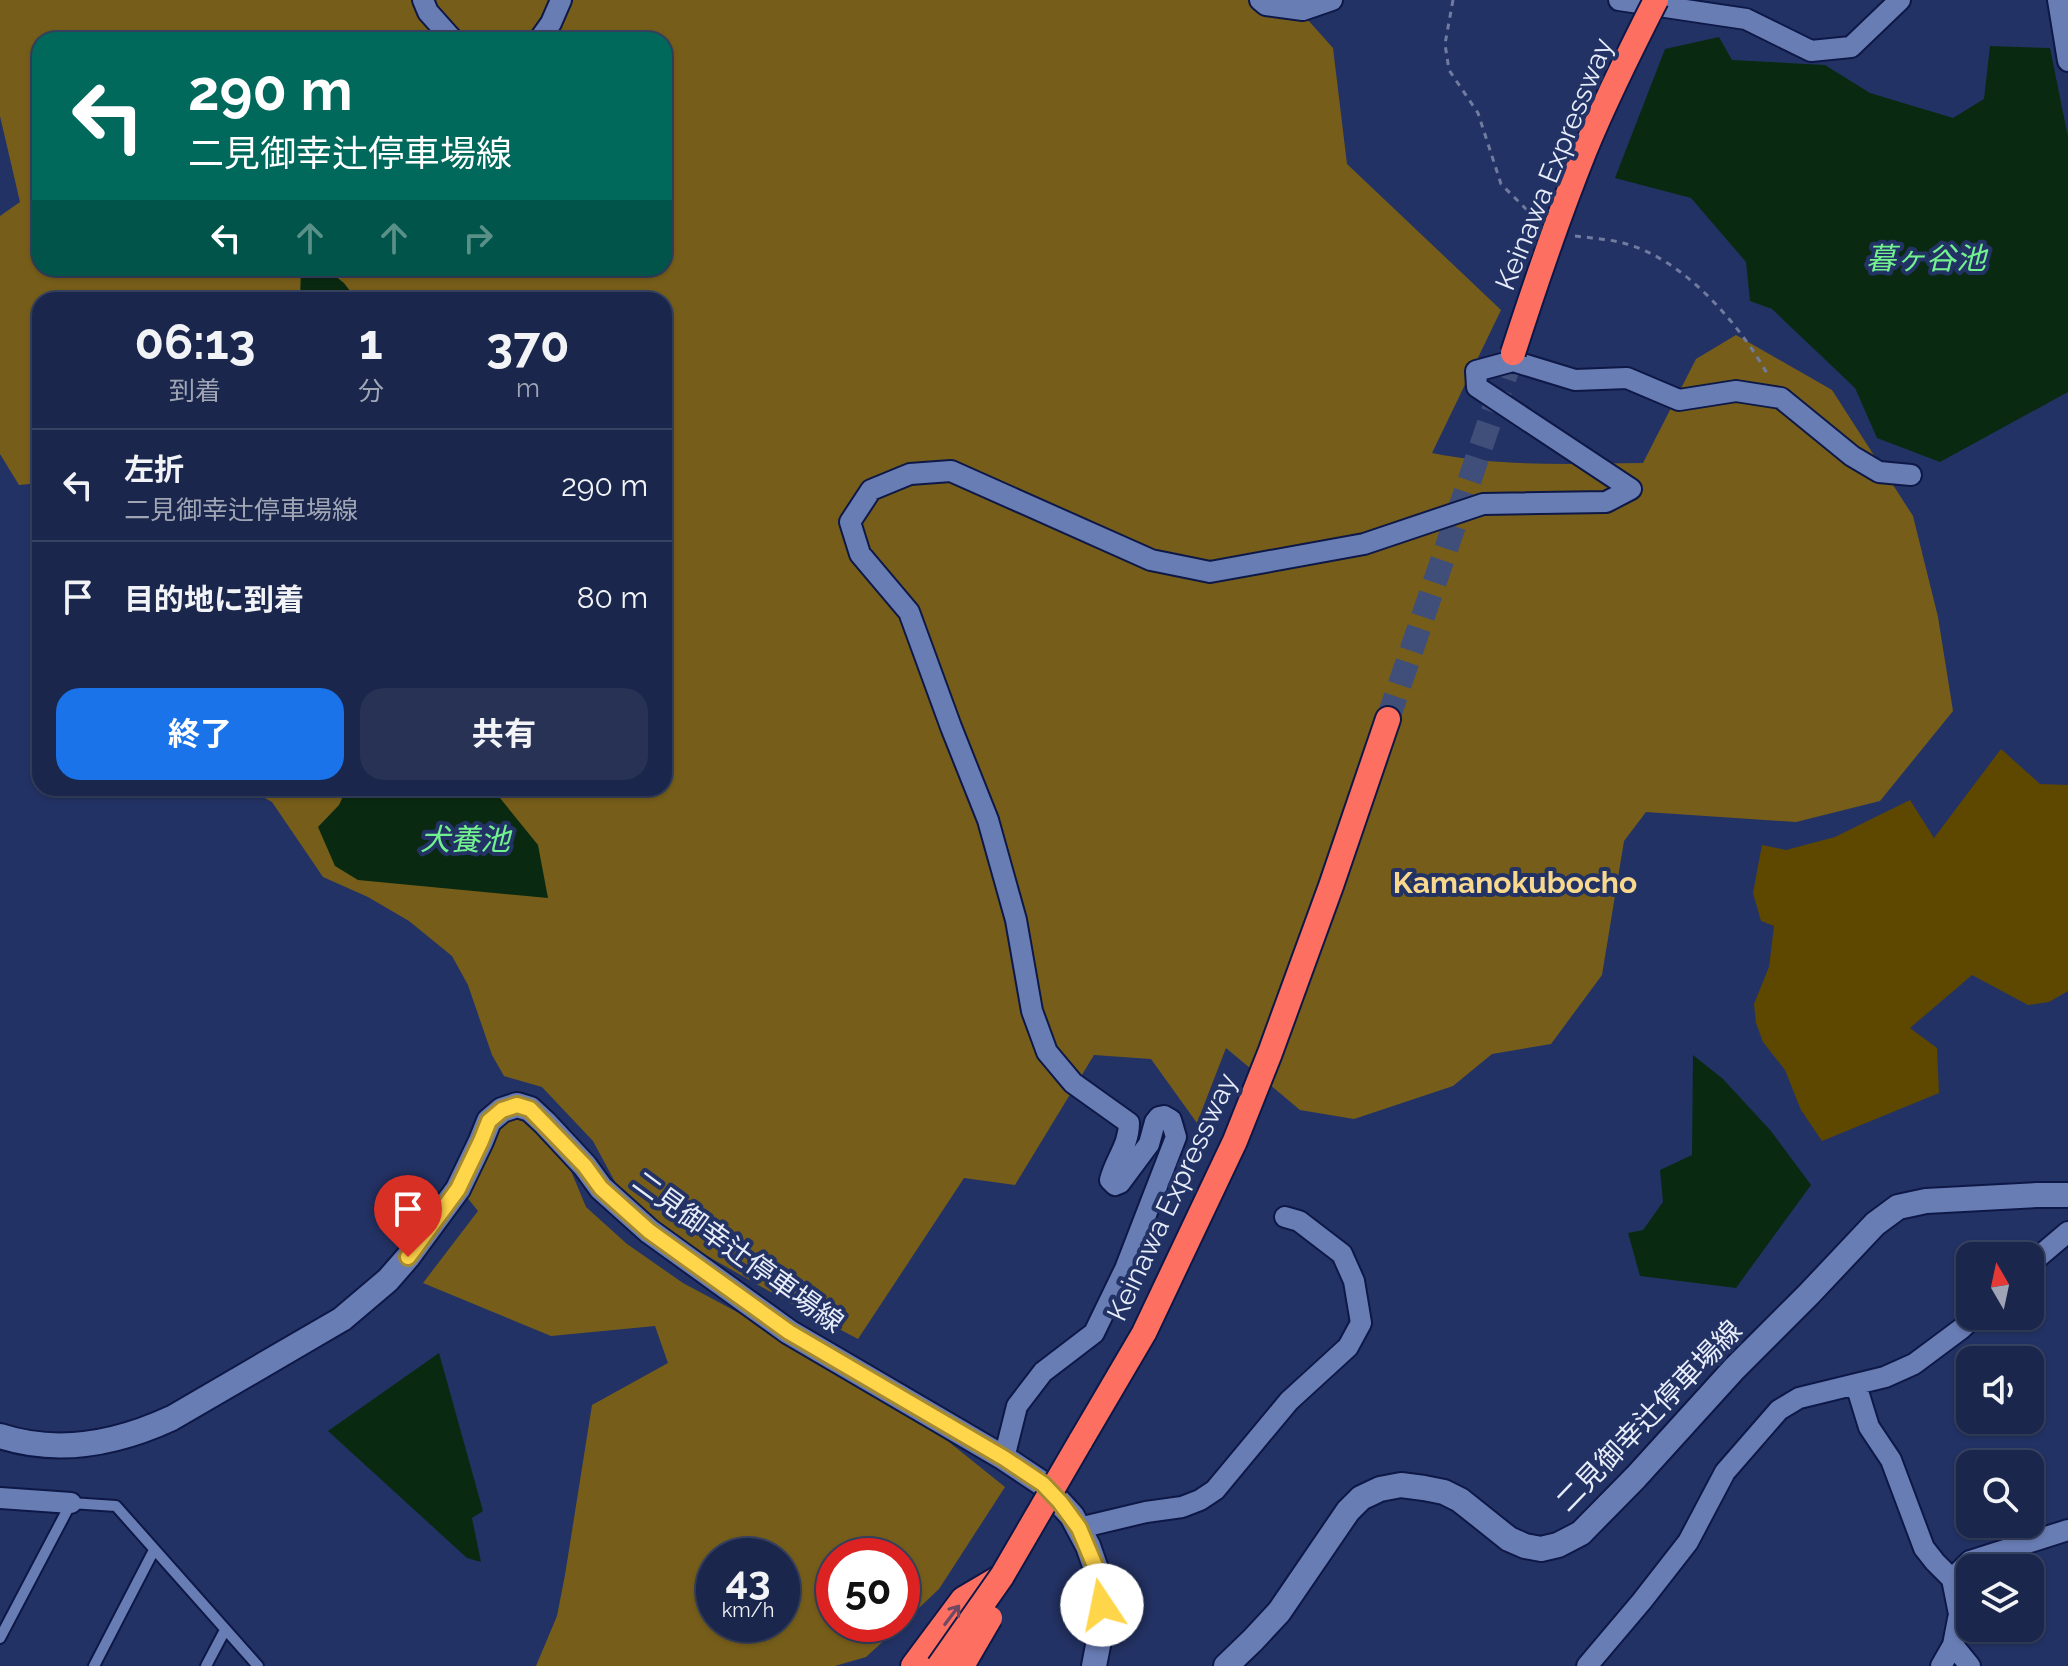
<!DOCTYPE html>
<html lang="ja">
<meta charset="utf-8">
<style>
:root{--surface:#1a264b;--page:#273255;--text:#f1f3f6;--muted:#9fa5b5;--line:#384363;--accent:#1a73e8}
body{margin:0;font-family:Raleway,"Noto Sans JP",sans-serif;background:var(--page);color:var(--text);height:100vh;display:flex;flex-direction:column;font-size:30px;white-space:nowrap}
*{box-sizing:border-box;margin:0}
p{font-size:26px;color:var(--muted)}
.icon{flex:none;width:44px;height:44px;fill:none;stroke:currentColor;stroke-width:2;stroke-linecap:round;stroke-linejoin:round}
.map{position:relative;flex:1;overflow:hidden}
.drawer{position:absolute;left:32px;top:292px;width:640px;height:504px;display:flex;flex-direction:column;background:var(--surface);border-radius:24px;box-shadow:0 2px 6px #0004,0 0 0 2px var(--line)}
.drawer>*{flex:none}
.banner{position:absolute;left:32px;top:32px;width:640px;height:244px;border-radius:24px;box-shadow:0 2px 6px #0004,0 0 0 2px var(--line);background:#00695c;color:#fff;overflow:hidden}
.needle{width:52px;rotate:351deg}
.fabs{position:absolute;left:1956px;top:1242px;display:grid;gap:16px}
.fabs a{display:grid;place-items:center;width:88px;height:88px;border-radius:16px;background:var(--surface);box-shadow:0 2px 6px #0004,0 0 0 2px var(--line);font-size:40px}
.speed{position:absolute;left:696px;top:1538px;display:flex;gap:16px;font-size:40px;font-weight:700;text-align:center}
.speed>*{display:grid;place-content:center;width:104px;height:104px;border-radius:50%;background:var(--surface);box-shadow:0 2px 6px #0004,0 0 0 2px var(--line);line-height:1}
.speed small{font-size:20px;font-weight:400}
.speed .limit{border:12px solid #d22;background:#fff;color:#111}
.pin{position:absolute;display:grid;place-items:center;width:68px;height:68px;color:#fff;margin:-82px -34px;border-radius:50% 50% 50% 0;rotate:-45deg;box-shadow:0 0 8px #0007}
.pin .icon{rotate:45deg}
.me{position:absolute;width:88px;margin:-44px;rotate:349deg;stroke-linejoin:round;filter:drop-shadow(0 0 6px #0008)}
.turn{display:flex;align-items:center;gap:28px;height:168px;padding:0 24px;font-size:36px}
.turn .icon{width:104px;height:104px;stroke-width:2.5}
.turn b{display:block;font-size:56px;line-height:68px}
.lanes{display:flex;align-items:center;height:76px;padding:0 24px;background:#0003;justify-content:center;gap:40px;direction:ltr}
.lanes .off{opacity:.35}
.eta{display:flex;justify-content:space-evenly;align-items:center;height:136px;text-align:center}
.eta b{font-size:48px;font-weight:700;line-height:56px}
.cta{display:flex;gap:16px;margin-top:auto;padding:16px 24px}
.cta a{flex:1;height:92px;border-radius:24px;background:var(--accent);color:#fff;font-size:32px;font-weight:700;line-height:92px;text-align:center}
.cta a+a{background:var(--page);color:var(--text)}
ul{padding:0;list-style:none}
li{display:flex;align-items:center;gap:24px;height:112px;padding:0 24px;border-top:2px solid var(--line)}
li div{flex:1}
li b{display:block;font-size:30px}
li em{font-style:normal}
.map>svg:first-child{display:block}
</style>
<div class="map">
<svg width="2068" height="1666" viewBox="0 0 2068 1666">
<rect width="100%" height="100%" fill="#233264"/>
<path fill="#5e4800" d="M2001 749 2040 784 2068 785V991L2049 1002 2028 1005 1972 975 1910 1028 1937 1048 1939 1093 1822 1141 1801 1110 1785 1070 1763 1042 1756 1023 1754 1004 1769 967 1774 926 1761 921 1753 893 1762 845 1786 850 1835 837 1910 800 1934 838Z"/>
<path fill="#765e1a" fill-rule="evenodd" d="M0 0H1290L1333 48 1347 164 1501 310 1432 453C1501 467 1573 464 1643 463L1696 359 1736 335 1832 390 1913 516 1938 617 1953 711 1880 801 1796 822 1646 812 1624 841 1602 975 1551 1044 1492 1054 1453 1086 1354 1119 1300 1110 1226 1048 1197 1123 1151 1059 1094 1055 1015 1185 964 1178 858 1339 790 1303 651 1224 621 1193 593 1141 542 1087 504 1076 492 1055 468 985 452 956 409 921 368 897 323 877 272 802 247 788H664V300H40V483L19 485 0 454V216L20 202 0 116ZM40 40H664V268H40Z
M516 1110 566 1159 586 1207 627 1244 683 1283 789 1340 909 1410 1005 1487 939 1589 902 1624V1556H834V1624H902L866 1657 835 1666H536L557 1616 565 1575 592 1405 668 1363 655 1326 551 1336 423 1283 478 1211 466 1196 499 1116ZM714 1556H782V1624H714Z"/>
<path fill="#092a11" d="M1719 37 1732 60 1825 65 1870 93 1953 118 1984 99 1990 46 2050 48 2068 137V392L1940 462 1877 438 1855 388 1772 309 1750 301 1746 262 1691 198 1615 178 1665 49Z
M301 268H325L344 283 357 300H300Z
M347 788H496L500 798 538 845 548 898 358 880 335 866 318 827 339 805Z
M1693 1055 1723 1079 1771 1131 1811 1185 1736 1288 1640 1276 1628 1233 1643 1230 1663 1202 1660 1170 1692 1155Z
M439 1353 483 1511 472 1518 481 1562 467 1558 328 1431Z"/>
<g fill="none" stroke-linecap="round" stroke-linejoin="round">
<path stroke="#404e7a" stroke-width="24" stroke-dasharray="24 12" stroke-linecap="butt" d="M1388 719 1513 353"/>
<g stroke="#0d1847" stroke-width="14">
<path id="lane" d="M0 1638 71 1503 116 1506 258 1666
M94 1666 154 1550
M206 1666 225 1630"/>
</g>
<g stroke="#0d1847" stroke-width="24">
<path id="street" d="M423 0 428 12 453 40
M1260 0 1266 5 1303 10 1332 0
M1619 0 1746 19 1811 51 1851 47 1900 0
M2058 0 2068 61
M539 40 551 23 561 0
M2030 1264 2068 1232
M1856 1385 1869 1427 1891 1460 1924 1548 1935 1562 1952 1579 1959 1614 1953 1645 1970 1666
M1004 1458 1017 1406 1043 1372 1094 1333 1125 1269 1176 1137 1171 1120 1164 1116 1159 1117 1155 1122 1149 1144 1120 1183 1115 1185 1110 1180C1115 1160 1129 1145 1129 1123L1073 1083 1047 1052 1032 1011 1016 920 988 820 951 727 909 612 860 554 850 522 871 490 910 474 951 471 1151 560 1210 572 1364 544 1483 504 1606 502 1631 489 1477 387 1476 371 1513 361 1575 380 1627 378 1679 400 1736 391 1781 398 1852 456 1879 472 1911 475
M0 1498 71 1503
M1079 1528 1146 1512 1182 1507 1200 1500 1215 1490 1289 1401 1348 1347 1361 1323 1354 1281 1342 1254 1299 1221 1285 1217
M1952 1579 1970 1561 2068 1530
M1587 1666 1642 1601 1688 1542 1725 1472 1779 1410 1799 1398 1885 1377 1914 1364 1961 1329 1975 1316
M1941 1666 1953 1645"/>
</g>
<g stroke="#0d1847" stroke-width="28">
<path id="secondary" d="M0 1436C58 1455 118 1443 172 1418L342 1319 388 1280 408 1257 458 1189 481 1141 489 1121 502 1110 517 1105 530 1109 545 1123 585 1166 601 1188 649 1231 789 1332 1004 1458 1043 1484 1072 1516 1088 1546 1095 1566 1102 1605 1101 1630 1094 1666
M1226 1666 1253 1640 1279 1612 1348 1511 1361 1498 1380 1489 1401 1485 1424 1488 1444 1492 1460 1500 1509 1539 1525 1546 1541 1549 1558 1545 1581 1533 1636 1477 1734 1369 1809 1294 1875 1224 1898 1207 1926 1201 2037 1195H2068"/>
</g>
<g stroke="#0d1847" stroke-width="28">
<path id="highway" d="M1080 1442 1144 1333 1235 1141 1270 1053 1331 886 1388 719
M913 1666 963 1599 1002 1576"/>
</g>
<path stroke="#707b9f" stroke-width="3" stroke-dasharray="6 6" stroke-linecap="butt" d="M1453 0 1445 44 1449 70 1478 113 1501 184 1528 211 1536 216
M1575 236C1591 238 1608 239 1623 243 1683 258 1740 324 1769 377"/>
<use href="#lane" stroke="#697db5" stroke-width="10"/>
<use href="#street" stroke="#697db5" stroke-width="20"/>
<use href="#secondary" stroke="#697db5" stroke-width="24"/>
<use href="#highway" stroke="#fd7061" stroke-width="24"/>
<g stroke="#0d1847" stroke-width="28" stroke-linecap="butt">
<path id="highway-bridge" d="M1513 353C1535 285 1558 217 1585 150 1606 99 1631 49 1656 0
M939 1666 1002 1576 1080 1442
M962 1666 990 1618"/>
</g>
<use href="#highway-bridge" stroke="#fd7061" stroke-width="24"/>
</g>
<defs><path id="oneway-shaft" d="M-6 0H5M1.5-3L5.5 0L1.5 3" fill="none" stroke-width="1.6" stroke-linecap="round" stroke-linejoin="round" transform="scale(2)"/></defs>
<use stroke="#6f4863" href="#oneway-shaft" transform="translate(952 1615) rotate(-53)"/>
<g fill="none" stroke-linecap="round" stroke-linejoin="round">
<g stroke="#a68a30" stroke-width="20">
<path id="route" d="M408 1257 458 1189 481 1141 489 1121 502 1110 517 1105 530 1109 585 1166 601 1188 649 1231 789 1332 1004 1458 1043 1484 1060 1502 1079 1528 1095 1566 1102 1605"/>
</g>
<use href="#route" stroke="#ffd54a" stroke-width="14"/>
</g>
<g text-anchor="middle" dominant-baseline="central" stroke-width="8" stroke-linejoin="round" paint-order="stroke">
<g font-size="28" fill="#e7ecf9" stroke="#233264">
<text transform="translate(1554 164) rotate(-68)">Keinawa Expressway</text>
<text transform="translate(1172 1197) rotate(-65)">Keinawa Expressway</text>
<text transform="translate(738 1252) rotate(36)">二見御幸辻停車場線</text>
<text transform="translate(1649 1416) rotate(-46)">二見御幸辻停車場線</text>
</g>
<g font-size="30" font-style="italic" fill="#72f28e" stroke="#233264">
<text x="1926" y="258">暮ヶ谷池</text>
<text x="465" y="839">犬養池</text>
</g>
<g font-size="30" font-weight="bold" fill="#f7d88d" stroke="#233264">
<text x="1515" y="882">Kamanokubocho</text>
</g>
</g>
</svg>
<div class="fabs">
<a><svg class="needle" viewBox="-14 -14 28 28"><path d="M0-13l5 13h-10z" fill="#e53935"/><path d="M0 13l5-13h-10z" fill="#9fa5b5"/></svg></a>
<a><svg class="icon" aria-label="sound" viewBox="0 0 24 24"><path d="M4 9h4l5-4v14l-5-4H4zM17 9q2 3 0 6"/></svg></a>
<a><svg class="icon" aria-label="search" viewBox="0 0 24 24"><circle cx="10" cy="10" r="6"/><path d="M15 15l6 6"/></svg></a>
<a><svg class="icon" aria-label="layers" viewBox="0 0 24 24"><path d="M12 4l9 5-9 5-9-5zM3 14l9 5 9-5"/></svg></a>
</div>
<div class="speed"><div>43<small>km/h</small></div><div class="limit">50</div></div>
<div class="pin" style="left:408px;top:1257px;background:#d93025"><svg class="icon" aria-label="arrive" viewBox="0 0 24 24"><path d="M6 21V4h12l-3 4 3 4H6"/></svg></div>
<svg class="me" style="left:1102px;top:1605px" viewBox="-20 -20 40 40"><circle r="19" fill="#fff"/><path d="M0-13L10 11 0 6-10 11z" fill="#ffd54a"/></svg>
<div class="banner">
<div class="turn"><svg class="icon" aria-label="left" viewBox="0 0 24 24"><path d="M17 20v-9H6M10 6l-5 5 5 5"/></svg><div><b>290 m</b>二見御幸辻停車場線</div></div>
<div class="lanes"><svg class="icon" aria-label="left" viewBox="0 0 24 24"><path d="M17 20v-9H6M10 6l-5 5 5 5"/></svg><svg class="icon off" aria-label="ahead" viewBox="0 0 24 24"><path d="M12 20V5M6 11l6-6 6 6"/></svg><svg class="icon off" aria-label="ahead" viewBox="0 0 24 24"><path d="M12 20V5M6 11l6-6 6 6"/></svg><svg class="icon off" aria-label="right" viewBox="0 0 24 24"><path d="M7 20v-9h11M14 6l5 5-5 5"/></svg></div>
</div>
<section class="drawer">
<div class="eta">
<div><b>06:13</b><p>到着</p></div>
<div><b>1</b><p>分</p></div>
<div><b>370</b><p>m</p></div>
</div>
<ul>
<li><svg class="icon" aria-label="left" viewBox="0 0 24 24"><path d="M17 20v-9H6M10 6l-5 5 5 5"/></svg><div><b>左折</b><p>二見御幸辻停車場線</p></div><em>290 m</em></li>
<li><svg class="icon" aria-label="arrive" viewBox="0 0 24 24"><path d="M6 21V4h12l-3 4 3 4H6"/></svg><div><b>目的地に到着</b></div><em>80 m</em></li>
</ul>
<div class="cta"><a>終了</a><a>共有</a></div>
</section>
</div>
